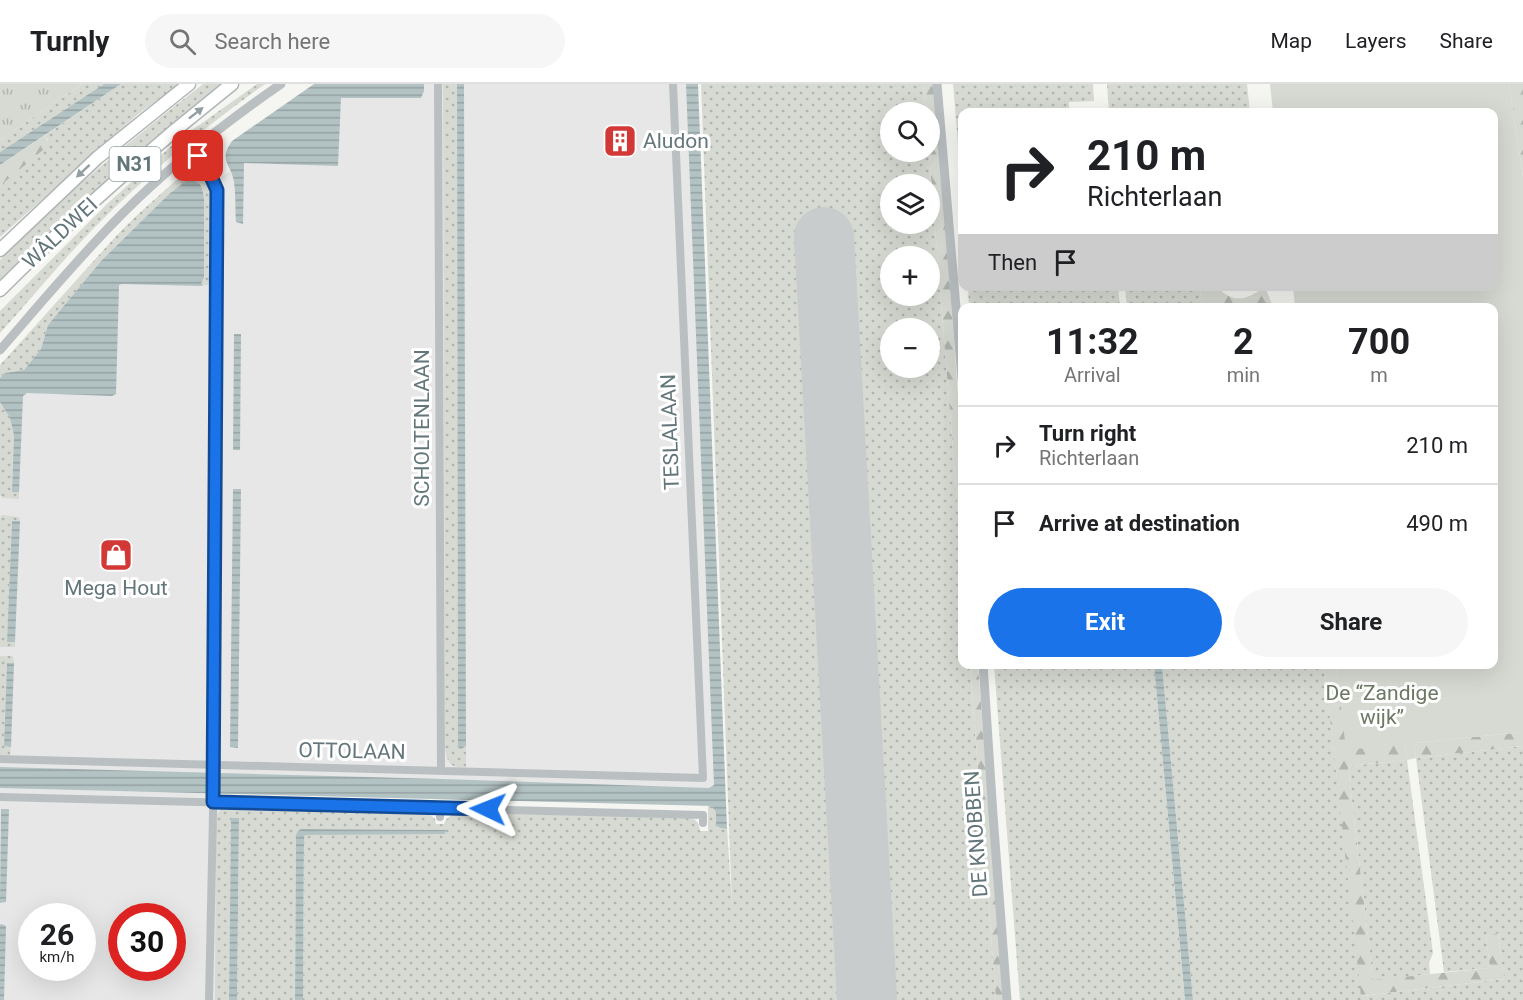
<!DOCTYPE html>
<meta charset="utf-8">
<style>
:root{--surface:#fff;--page:#f6f6f6;--text:#202124;--muted:#757577;--line:#e0e0e0;--accent:#1a73e8}
body{margin:0;font-family:Roboto,sans-serif;background:var(--page);color:var(--text);height:100vh;display:flex;flex-direction:column;font-size:22px;white-space:nowrap}
*{box-sizing:border-box;margin:0}
p{font-size:20px;color:var(--muted)}
.icon{flex:none;width:33px;height:33px;fill:none;stroke:currentColor;stroke-width:2;stroke-linecap:round;stroke-linejoin:round}
.map{position:relative;flex:1;overflow:hidden}
.details{position:absolute;left:958px;top:219px;width:540px;height:366px;display:flex;flex-direction:column;background:var(--surface);border-radius:12px;box-shadow:0 6px 24px #0002}
.details>*{flex:none}
.guide{position:absolute;left:958px;top:24px;width:540px;height:183px;border-radius:12px;box-shadow:0 6px 24px #0002;background:#fff;color:var(--text);overflow:hidden}
.fabs{position:absolute;left:880px;top:18px;display:grid;gap:12px}
.fabs a{display:grid;place-items:center;width:60px;height:60px;border-radius:50%;background:var(--surface);box-shadow:0 6px 24px #0002;font-size:30px}
.speed{position:absolute;left:18px;top:819px;display:flex;gap:12px;font-size:30px;font-weight:700;text-align:center}
.speed>*{display:grid;place-content:center;width:78px;height:78px;border-radius:50%;background:var(--surface);box-shadow:0 6px 24px #0002;line-height:1}
.speed small{font-size:15px;font-weight:400}
.speed .limit{border:9px solid #d22;background:#fff;color:#111}
.pin{position:absolute;display:grid;place-items:center;width:51px;height:51px;color:#fff;margin:-26px;border-radius:12px;box-shadow:0 3px 9px #0006}
.me{position:absolute;width:66px;margin:-33px;rotate:272deg;stroke-linejoin:round;filter:drop-shadow(0 0 4px #0008)}
.turn{display:flex;align-items:center;gap:21px;height:126px;padding:0 30px;font-size:27px}
.turn .icon{width:78px;height:78px;stroke-width:2.5}
.turn b{display:block;font-size:42px;line-height:51px}
.then{display:flex;align-items:center;height:57px;padding:0 30px;background:#0003;gap:12px;font-size:22px}
.eta{display:flex;justify-content:space-evenly;align-items:center;height:102px;text-align:center}
.eta b{font-size:36px;font-weight:700;line-height:42px}
.action{display:flex;gap:12px;margin-top:auto;padding:12px 30px}
.action a{flex:1;height:69px;border-radius:36px;background:var(--accent);color:#fff;font-size:24px;font-weight:700;line-height:69px;text-align:center}
.action a+a{background:var(--page);color:var(--text)}
ul{padding:0;list-style:none}
li{display:flex;align-items:center;gap:18px;height:78px;padding:0 30px;border-top:2px solid var(--line)}
li div{flex:1}
li b{display:block;font-size:22px}
li em{font-style:normal}
header{display:flex;align-items:center;gap:36px;box-sizing:border-box;height:84px;padding:0 30px;background:var(--surface);border-bottom:2px solid var(--line)}
header strong{font-size:28px}
nav{display:flex;gap:33px;margin-inline-start:auto;font-size:21px}
.search{width:420px;height:54px;background:var(--page);display:flex;align-items:center;gap:15px;box-sizing:border-box;padding:0 21px;border-radius:33px;color:var(--muted);font-size:22px}
.map>svg:first-child{display:block}
</style>
<header>
<strong>Turnly</strong>
<div class="search"><svg class="icon" aria-label="search" viewBox="0 0 24 24"><circle cx="10" cy="10" r="6"/><path d="M15 15l6 6"/></svg>Search here</div>
<nav><a>Map</a><a>Layers</a><a>Share</a></nav>
</header>
<div class="map">
<svg width="1523" height="916" viewBox="0 0 1523 916">
<defs>
<pattern id="grass-dots" width="8" height="8" patternUnits="userSpaceOnUse" patternTransform="scale(1.5)"><rect width="8" height="8" fill="#d6dad2"/><path d="M2 2h.1M6 6h.1" fill="none" stroke="#b1b5af" stroke-width="1.8" stroke-linecap="round"/></pattern>
<pattern id="forest-firs" width="22" height="20" patternUnits="userSpaceOnUse" patternTransform="scale(1.5)"><rect width="22" height="20" fill="#d6dad2"/><path d="M5 1l3.5 6h-7zM16 11l3.5 6h-7z" fill="#b1b5af"/></pattern>
<pattern id="park-tufts" width="24" height="20" patternUnits="userSpaceOnUse" patternTransform="scale(1.5)"><rect width="24" height="20" fill="#d6dad2"/><path d="M3 7l-1-3M5 7V3M7 7l1-3M15 17l-1-3M17 17v-4M19 17l1-3" fill="none" stroke="#b1b5af"/></pattern>
<pattern id="water-rules" width="6" height="5" patternUnits="userSpaceOnUse" patternTransform="scale(1.5)"><rect width="6" height="5" fill="#b3c2c3"/><path d="M0 2.5h6" fill="none" stroke="#95a2a3"/></pattern>
</defs>
<rect width="100%" height="100%" fill="#f5f5f2"/>
<path fill="#e6e7e6" fill-rule="evenodd" d="M353 0H692L719 714 235 701 233 916H0V311L179 123ZM32 832H82V884H32ZM122 832H172V884H122Z"/>
<path fill="url(#grass-dots)" fill-rule="evenodd" d="M82 0H104L0 68V56Z
M121 0H179L137 31 0 153V102L23 82 48 56 44 52Z
M203 0H226L100 103 34 167 0 196V176C62 112 132 55 203 0Z
M257 0H265C203 44 145 92 92 146 60 179 31 215 0 249V227L107 120 178 56Z
M443 0H457L458 663 461 665 466 662V683C450 685 447 678 445 663Z
M701 0H923L926 28H891V68H929L963 490V580L970 581 996 916H888L842 152 805 154 849 916H303L304 753 305 751 445 746 301 745 298 747 296 750 295 916H237L239 734H231L229 916H215L216 735C218 728 220 724 227 723L427 728 435 735 436 740H444C447 733 451 731 458 728L691 734C698 736 699 741 700 747H708V722H711L716 728 720 744 727 745 732 821ZM891 100H930V140H891ZM891 172H930V212H891ZM891 244H930V284H891Z
M953 0H1093L1094 17 1069 18V28H963V120Z
M1107 0H1247L1250 28H1109Z
M197 81H201L212 104 213 200 200 202 204 194V114L202 102 187 96 169 110 101 177 48 241 41 265 24 286 5 289 0 294V281L117 151 135 133 192 82Z
M968 203H1118L1120 223H969Z
M1125 203H1200L1202 223H1127Z
M0 318 10 334 14 351 12 407 19 408V415L3 414 0 411Z
M2 431 19 433 20 437H12L7 557 15 558V563H0V434Z
M0 572H13L14 579H7L4 662 11 663 10 671H0Z
M994 581H1154L1185 916H1020Z
M1162 581H1324L1362 912 1504 895 1498 849 1486 852 1490 884 1444 888 1416 674 1523 662V916H1193Z
M1407 676 1433 869 1429 879 1430 890 1373 897 1348 682Z"/>
<path fill="url(#forest-firs)" d="M923 0H935L963 378V490L929 68 930 28H926Z
M1509 0H1523V93Z
M44 52 50 60 0 102V81Z
M1200 203H1217C1235 221 1247 215 1265 203L1272 220 1249 224 1202 223Z
M970 581H978L1004 916H996Z
M1324 581H1336L1339 606 1405 660 1407 676 1348 682 1373 896 1490 884 1486 852 1498 849 1504 895 1361 912Z
M1523 648V662L1416 674 1414 659Z"/>
<path fill="url(#park-tufts)" d="M0 0H82L0 56Z"/>
<path fill="#d6dad2" d="M1270 0H1509L1523 93V648L1414 659 1416 674 1407 676 1405 660 1346 666 1336 581 1494 580V224L1295 223 1293 203 1494 202V28H1273Z"/>
<path fill="url(#water-rules)" d="M104 0H121L0 81V68Z
M314 0H424V7L421 14H341L338 82 244 79 243 140 236 138C235 125 236 111 234 98 231 79 218 77 232 57Z
M457 0H464L466 662 461 665 458 663Z
M686 0H698L727 745 720 744 716 741V728L711 722 0 704V683L442 695 709 704 714 701Z
M187 96C202 98 202 101 204 114V194L200 202 122 200 119 201 116 310 112 312 27 309 23 312 19 408H12L14 351 10 334 0 318V294L5 289 24 286 41 265 48 241 101 177 169 110Z
M234 250H241L240 366H233Z
M233 405H241L238 664 230 663Z
M12 437H20L15 558H7Z
M7 579H14L11 663 4 662Z
M1154 581H1162L1193 916H1185Z
M1 725H9L6 818 0 819Z
M231 734H239L237 916H229Z
M301 745 446 746 445 750 305 751 304 754 303 916H295L296 750 298 747Z
M1 840 6 842 4 916H0V841Z"/>
<g fill="none" stroke-linecap="round" stroke-linejoin="round">
<path stroke="#c8cccc" stroke-width="60" d="M824 153 867 916"/>
<g stroke="#b0b5b7" stroke-width="15">
<path id="trunk" d="M0 166 97 74 189 0
M0 206C73 133 151 64 232 0"/>
</g>
<path stroke="#bac0c2" stroke-width="8" d="M438 0 441 687
M195 66 208 86 217 106 214 682 209 916
M0 675 703 694 673 0
M0 713 703 731V739
M440 733V724"/>
<path stroke="#bac0c2" stroke-width="9" d="M937 0 963 306
M0 266C40 220 79 173 122 130 169 83 226 38 281 0
M983 580 993 731 1007 916"/>
<use href="#trunk" stroke="#fff" stroke-width="12"/>
</g>
<defs><path id="oneway-solid" d="M-6-.8H1V-3.2L6.5 0L1 3.2V.8H-6Z" transform="scale(1.5)"/></defs>
<g fill="#929fa2">
<use href="#oneway-solid" transform="translate(196 29) rotate(-38)"/>
<use href="#oneway-solid" transform="translate(83 87) rotate(137)"/>
</g>
<g fill="none" stroke-linecap="round" stroke-linejoin="round">
<g stroke="#114b97" stroke-width="15">
<path id="route" d="M198 72 208 86 217 106 213 718 488 725"/>
</g>
<use href="#route" stroke="#1a73e8" stroke-width="10"/>
</g>
<defs>
<g id="building-square" transform="scale(1.725)"><rect x="-9" y="-9" width="18" height="18" rx="4" fill="#d23936" stroke="#fff"/><path d="M-4-6H4V6H1V3H-1V6H-4ZM-2.5-4.3h1.7v1.8h-1.7ZM.8-4.3h1.7v1.8H.8ZM-2.5-1h1.7V.8h-1.7ZM.8-1h1.7V.8H.8Z" fill="#fff"/></g>
<g id="shop-square" transform="scale(1.725)"><rect x="-9" y="-9" width="18" height="18" rx="4" fill="#d23936" stroke="#fff"/><path d="M-5-2.5h2.3a2.7 3.5 0 0 1 5.4 0H5L5.5 6h-11ZM-1.5-2.5h3a1.5 2.3 0 0 0-3 0Z" fill="#fff"/></g>
</defs>
<g fill-rule="evenodd">
<use href="#building-square" x="620" y="57"/>
<use href="#shop-square" x="116" y="471"/>
</g>
<g text-anchor="middle" dominant-baseline="central" stroke-width="6" stroke-linejoin="round" paint-order="stroke">
<rect fill="#fff" stroke="#929fa2" stroke-width="1.5" x="109.5" y="63" width="51" height="34" rx="4.5"/>
<g font-size="20" font-weight="bold" fill="#63767a">
<text x="135" y="80">N31</text>
</g>
<g font-size="21" fill="#63767a" stroke="#fff" text-anchor="start">
<text x="643" y="57">Aludon</text>
<text x="116" y="504" text-anchor="middle">Mega Hout</text>
</g>
<g font-size="21" fill="#63767a" stroke="#fff">
<text transform="translate(60 149) rotate(-43)">WÂLDWEI</text>
<text transform="translate(422 344) rotate(-90)">SCHOLTENLAAN</text>
<text transform="translate(670 348) rotate(-92)">TESLALAAN</text>
<text transform="translate(352 667) rotate(1)">OTTOLAAN</text>
<text transform="translate(976 750) rotate(-94)">DE KNOBBEN</text>
</g>
<g font-size="21" fill="#6d7865" stroke="#fff">
<text x="1382" y="609">De “Zandige<tspan x="1382" dy="24">wijk”</tspan></text>
</g>
</g>
</svg>
<div class="fabs">
<a><svg class="icon" aria-label="search" viewBox="0 0 24 24"><circle cx="10" cy="10" r="6"/><path d="M15 15l6 6"/></svg></a>
<a><svg class="icon" aria-label="layers" viewBox="0 0 24 24"><path d="M12 4l9 5-9 5-9-5zM3 14l9 5 9-5"/></svg></a>
<a>+</a>
<a>−</a>
</div>
<div class="speed"><div>26<small>km/h</small></div><div class="limit">30</div></div>
<div class="pin" style="left:198px;top:72px;background:#d93025"><svg class="icon" aria-label="arrive" viewBox="0 0 24 24"><path d="M6 21V4h12l-3 4 3 4H6"/></svg></div>
<svg class="me" style="left:488px;top:725px" viewBox="-20 -20 40 40"><path d="M0-17L14 15 0 8-14 15z" fill="#1a73e8" stroke="#fff" stroke-width="4"/></svg>
<div class="guide">
<div class="turn"><svg class="icon" aria-label="right" viewBox="0 0 24 24"><path d="M7 20v-9h11M14 6l5 5-5 5"/></svg><div><b>210 m</b>Richterlaan</div></div>
<div class="then">Then<svg class="icon" aria-label="arrive" viewBox="0 0 24 24"><path d="M6 21V4h12l-3 4 3 4H6"/></svg></div>
</div>
<section class="details">
<div class="eta">
<div><b>11:32</b><p>Arrival</p></div>
<div><b>2</b><p>min</p></div>
<div><b>700</b><p>m</p></div>
</div>
<ul>
<li><svg class="icon" aria-label="right" viewBox="0 0 24 24"><path d="M7 20v-9h11M14 6l5 5-5 5"/></svg><div><b>Turn right</b><p>Richterlaan</p></div><em>210 m</em></li>
<li><svg class="icon" aria-label="arrive" viewBox="0 0 24 24"><path d="M6 21V4h12l-3 4 3 4H6"/></svg><div><b>Arrive at destination</b></div><em>490 m</em></li>
</ul>
<div class="action"><a>Exit</a><a>Share</a></div>
</section>
</div>
